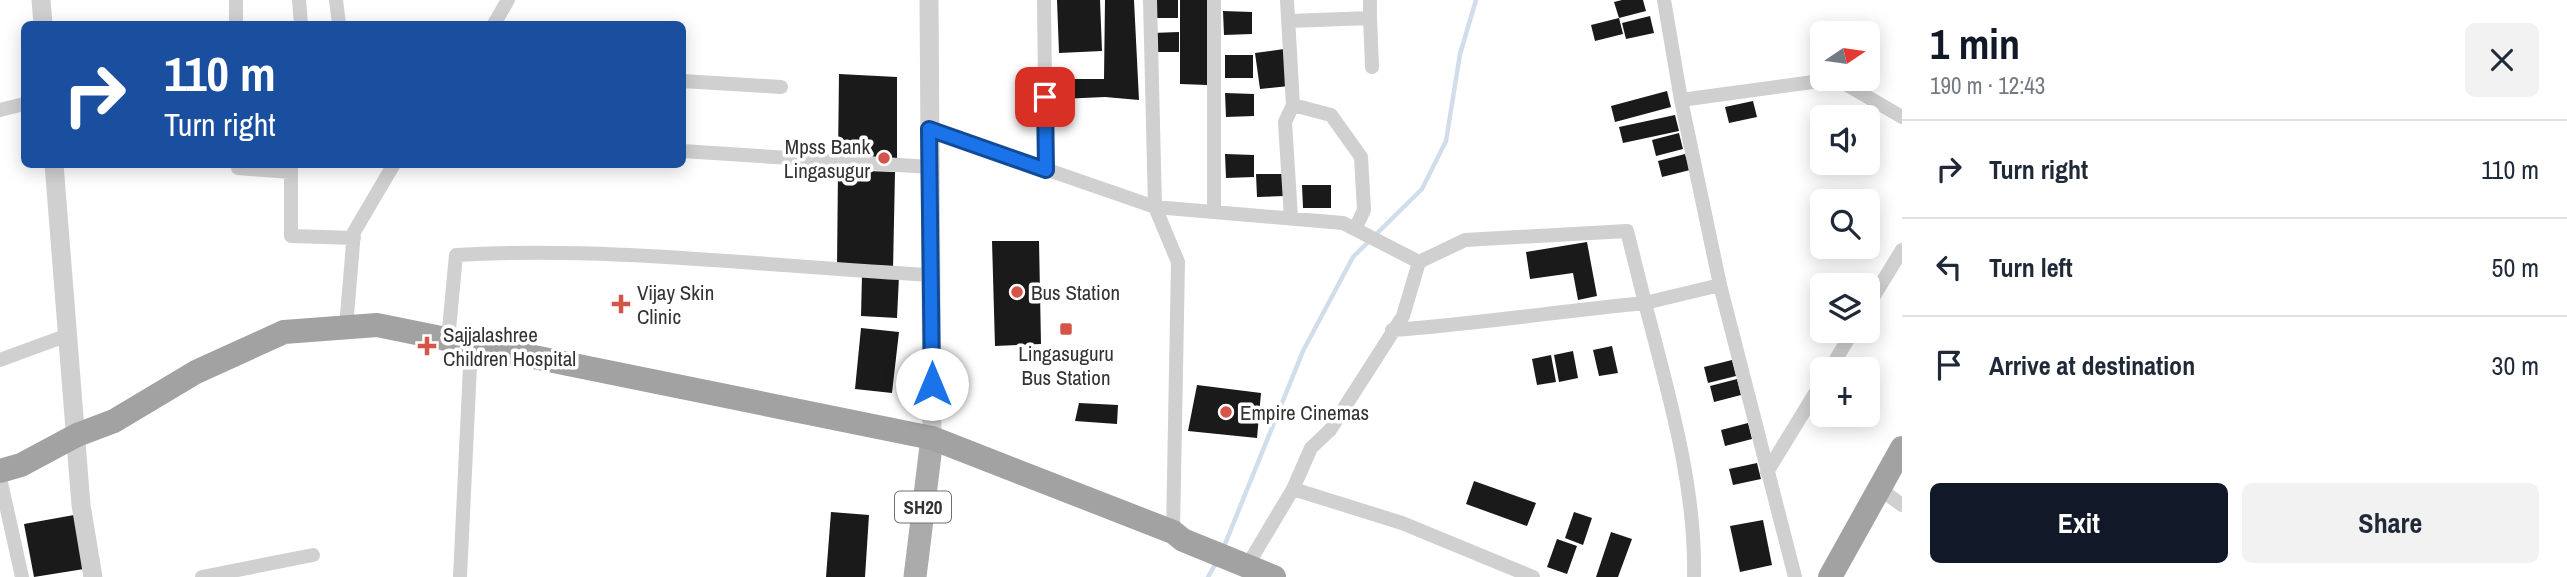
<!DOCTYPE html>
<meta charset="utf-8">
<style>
:root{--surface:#fff;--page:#f2f2f3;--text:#1f2937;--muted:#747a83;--line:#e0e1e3;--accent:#111827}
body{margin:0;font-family:"Archivo Narrow",sans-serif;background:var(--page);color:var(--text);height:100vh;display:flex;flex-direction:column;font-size:26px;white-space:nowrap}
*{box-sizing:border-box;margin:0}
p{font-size:23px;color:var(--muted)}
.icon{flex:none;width:38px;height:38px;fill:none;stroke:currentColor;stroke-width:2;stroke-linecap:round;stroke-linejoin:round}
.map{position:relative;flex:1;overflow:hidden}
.panel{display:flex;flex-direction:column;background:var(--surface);width:665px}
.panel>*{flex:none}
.guide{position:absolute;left:21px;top:21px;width:665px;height:147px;border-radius:10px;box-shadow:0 4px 18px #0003;background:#1a4fa0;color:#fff;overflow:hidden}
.needle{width:46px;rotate:77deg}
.buttons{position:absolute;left:1810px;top:21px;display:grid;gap:14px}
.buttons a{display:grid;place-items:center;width:70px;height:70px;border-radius:10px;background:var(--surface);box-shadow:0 4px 18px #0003;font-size:35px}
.pin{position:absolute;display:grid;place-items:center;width:60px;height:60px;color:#fff;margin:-30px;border-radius:14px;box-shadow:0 4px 10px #0006}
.me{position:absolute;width:77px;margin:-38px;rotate:0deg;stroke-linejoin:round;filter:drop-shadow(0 0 5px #0008)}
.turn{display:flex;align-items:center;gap:24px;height:147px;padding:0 28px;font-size:32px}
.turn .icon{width:91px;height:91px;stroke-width:2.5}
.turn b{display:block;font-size:49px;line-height:60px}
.round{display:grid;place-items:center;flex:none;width:74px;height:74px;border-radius:10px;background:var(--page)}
.overview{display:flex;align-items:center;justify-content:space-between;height:119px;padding:0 28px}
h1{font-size:42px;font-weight:700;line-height:52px;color:var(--accent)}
.action{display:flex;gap:14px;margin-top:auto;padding:14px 28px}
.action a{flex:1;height:80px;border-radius:10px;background:var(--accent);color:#fff;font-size:28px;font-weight:700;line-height:80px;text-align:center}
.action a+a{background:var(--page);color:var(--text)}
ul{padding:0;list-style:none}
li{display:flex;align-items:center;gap:21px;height:98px;padding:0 28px;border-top:2px solid var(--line)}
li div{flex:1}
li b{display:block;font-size:26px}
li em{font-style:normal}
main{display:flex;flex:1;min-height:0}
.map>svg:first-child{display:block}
</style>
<main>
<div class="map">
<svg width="1902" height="577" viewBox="0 0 1902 577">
<rect width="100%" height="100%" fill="#fff"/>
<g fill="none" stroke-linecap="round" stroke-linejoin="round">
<path stroke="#d2ddeb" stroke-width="4.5" d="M1223 549 1303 351 1353 257 1422 189 1446 141 1460 54 1476 0
M1208 577 1216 563"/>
</g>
<path fill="#1a1a1a" d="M1057 0H1100L1102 51 1059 53Z
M1105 0H1134L1139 100 1105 97 1060 99V79H1104Z
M1151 0H1178V18H1151Z
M1180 0H1208L1207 85 1180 84Z
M1622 0H1643L1646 11 1619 18 1614 2Z
M1223 11 1252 12V34L1224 35Z
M1650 16 1654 33 1626 39 1622 23Z
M1619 18 1623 34 1595 41 1591 25Z
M1179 32V52H1152V33Z
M1284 49 1289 86 1260 89 1255 53Z
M1225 55H1253V78H1225Z
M839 74 897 77V158H838Z
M1667 91 1671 107 1615 122 1611 106Z
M1225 93 1254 94V116L1226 117Z
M1753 101 1757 117 1729 123 1725 107Z
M1675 115 1679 131 1623 143 1619 127Z
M1679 133 1683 149 1656 156 1652 140Z
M1225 154 1254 155V177L1226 178Z
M1685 154 1690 170 1662 177 1658 161Z
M838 170 895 172 893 270 837 268Z
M1256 174H1285V196L1257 197Z
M1302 185H1331V208H1303Z
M992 241H1039L1041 344 995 346Z
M1587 242 1597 296 1578 300 1573 273 1530 279 1526 252Z
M862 275 899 276 897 318 861 316Z
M861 328 899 332 892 393 855 389Z
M1612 346 1618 373 1599 376 1593 350Z
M1573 351 1578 378 1559 382 1554 355Z
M1551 355 1556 382 1537 385 1532 359Z
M1732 360 1736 376 1708 383 1704 367Z
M1737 379 1741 395 1714 402 1710 386Z
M1197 385 1261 393 1257 438 1188 431Z
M1079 403 1118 405 1117 424 1075 421Z
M1748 423 1752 439 1725 446 1721 430Z
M1757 463 1761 479 1733 485 1729 469Z
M1474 481 1536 503 1527 526 1466 504Z
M831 512 869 515 865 577H826Z
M1574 512 1592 518 1583 545 1565 538Z
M74 515 84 569 34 577 24 524Z
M1763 520 1772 565 1740 572 1730 526Z
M1611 532 1632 539 1618 577H1596Z
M1557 539 1577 546 1567 574 1547 567Z"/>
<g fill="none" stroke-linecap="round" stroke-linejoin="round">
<path stroke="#d0d0d0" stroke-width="14" d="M299 0 301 24
M336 0 339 24
M1044 0 1046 170
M1150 0 1155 207 1343 223 1419 262
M1214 0V211
M1287 0 1293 105 1285 122 1291 218
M1664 0 1681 100
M1370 18 1372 67
M1290 21 1370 18V0
M236 24V0
M494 24 508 0
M1837 79 1902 117
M682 81 781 87
M1293 105 1331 115 1361 157 1364 210 1355 229
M0 110 24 104
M930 129 1155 207 1178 262 1173 532
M682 151 930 167
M238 164V168L291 172
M291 164V236L354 238
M1720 285 1681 100 1835 79
M1867 307 1902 250
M346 327 354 232 394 164
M1392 330C1477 324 1560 311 1645 303 1668 392 1696 485 1694 577
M448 340 456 255C614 246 773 267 931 275
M0 360 68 335
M1830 369 1853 331
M1767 472 1822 382
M0 478 22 577
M1293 489 1402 523 1533 577
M1880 489 1902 505
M1247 566 1293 489 1311 448 1330 430 1403 316 1419 262 1465 240 1627 231 1645 303 1720 285 1795 577
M202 577 313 555
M460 577 471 345"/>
<path stroke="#d0d0d0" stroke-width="19" d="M41 0 43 24
M929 0 932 438
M54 164 81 505 93 577"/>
<path stroke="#ababab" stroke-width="23" d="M915 577 932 438"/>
<path stroke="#a2a2a2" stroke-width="24" d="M0 471 21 465 77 435 114 421 196 372 284 332 377 325 932 438 1173 532 1183 540 1274 577
M1830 577 1902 448"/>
</g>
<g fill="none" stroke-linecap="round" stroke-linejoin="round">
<g stroke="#114b97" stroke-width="18">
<path id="route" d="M932 384 929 129 1046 170 1045 97"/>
</g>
<use href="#route" stroke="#1a73e8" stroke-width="12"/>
</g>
<g fill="#d4544a" stroke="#fff" stroke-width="2.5">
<circle cx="884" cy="158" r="7"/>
<circle cx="1017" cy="292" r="7"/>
<path d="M617.5 293.5h7v7h7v7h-7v7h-7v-7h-7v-7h7z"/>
<rect x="1059" y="322" width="14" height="14" rx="3.5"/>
<path d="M423.5 335.5h7v7h7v7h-7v7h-7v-7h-7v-7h7z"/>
<circle cx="1226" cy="412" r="7"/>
</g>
<g text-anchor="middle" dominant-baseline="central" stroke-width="7" stroke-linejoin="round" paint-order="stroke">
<rect fill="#fff" stroke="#707070" stroke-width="2" x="895" y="491.5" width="56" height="31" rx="5"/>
<g font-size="19" font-weight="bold" fill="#333">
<text x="923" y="507">SH20</text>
</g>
<g font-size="21" fill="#333" stroke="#fff" text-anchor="start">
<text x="870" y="146" text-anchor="end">Mpss Bank<tspan x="870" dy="24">Lingasugur</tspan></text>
<text x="637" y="292">Vijay Skin<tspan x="637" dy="24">Clinic</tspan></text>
<text x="1031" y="292">Bus Station</text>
<text x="443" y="334">Sajjalashree<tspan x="443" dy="24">Children Hospital</tspan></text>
<text x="1066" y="353" text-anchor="middle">Lingasuguru<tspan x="1066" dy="24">Bus Station</tspan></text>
<text x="1240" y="412">Empire Cinemas</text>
</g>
</g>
</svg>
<div class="buttons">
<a><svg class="needle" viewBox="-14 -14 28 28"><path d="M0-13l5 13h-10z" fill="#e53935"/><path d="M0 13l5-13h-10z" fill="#747a83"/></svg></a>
<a><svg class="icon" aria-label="sound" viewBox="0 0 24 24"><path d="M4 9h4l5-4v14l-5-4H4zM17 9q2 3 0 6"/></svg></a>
<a><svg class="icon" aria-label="search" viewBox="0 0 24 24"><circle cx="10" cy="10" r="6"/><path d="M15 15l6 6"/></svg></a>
<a><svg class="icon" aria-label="layers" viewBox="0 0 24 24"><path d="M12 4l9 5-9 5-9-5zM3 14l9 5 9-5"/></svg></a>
<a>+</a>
</div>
<div class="pin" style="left:1045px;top:97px;background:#d93025"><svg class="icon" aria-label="arrive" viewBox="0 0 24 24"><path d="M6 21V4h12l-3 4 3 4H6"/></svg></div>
<svg class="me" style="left:932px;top:384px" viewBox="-20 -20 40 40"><circle r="19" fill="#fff"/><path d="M0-13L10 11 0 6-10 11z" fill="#1a73e8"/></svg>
<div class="guide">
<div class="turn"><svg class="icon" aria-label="right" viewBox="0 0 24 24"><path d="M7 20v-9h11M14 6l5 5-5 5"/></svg><div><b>110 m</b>Turn right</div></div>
</div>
</div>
<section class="panel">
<div class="overview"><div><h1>1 min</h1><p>190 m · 12:43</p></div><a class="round"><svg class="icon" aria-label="close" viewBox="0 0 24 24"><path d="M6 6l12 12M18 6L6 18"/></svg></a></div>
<ul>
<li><svg class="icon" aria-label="right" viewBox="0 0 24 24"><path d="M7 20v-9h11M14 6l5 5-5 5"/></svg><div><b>Turn right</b></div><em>110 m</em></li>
<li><svg class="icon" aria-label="left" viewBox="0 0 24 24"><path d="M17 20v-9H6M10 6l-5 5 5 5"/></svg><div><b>Turn left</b></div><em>50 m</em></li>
<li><svg class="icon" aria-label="arrive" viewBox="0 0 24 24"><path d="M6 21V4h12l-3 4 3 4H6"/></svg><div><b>Arrive at destination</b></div><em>30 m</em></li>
</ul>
<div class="action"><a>Exit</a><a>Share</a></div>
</section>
</main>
